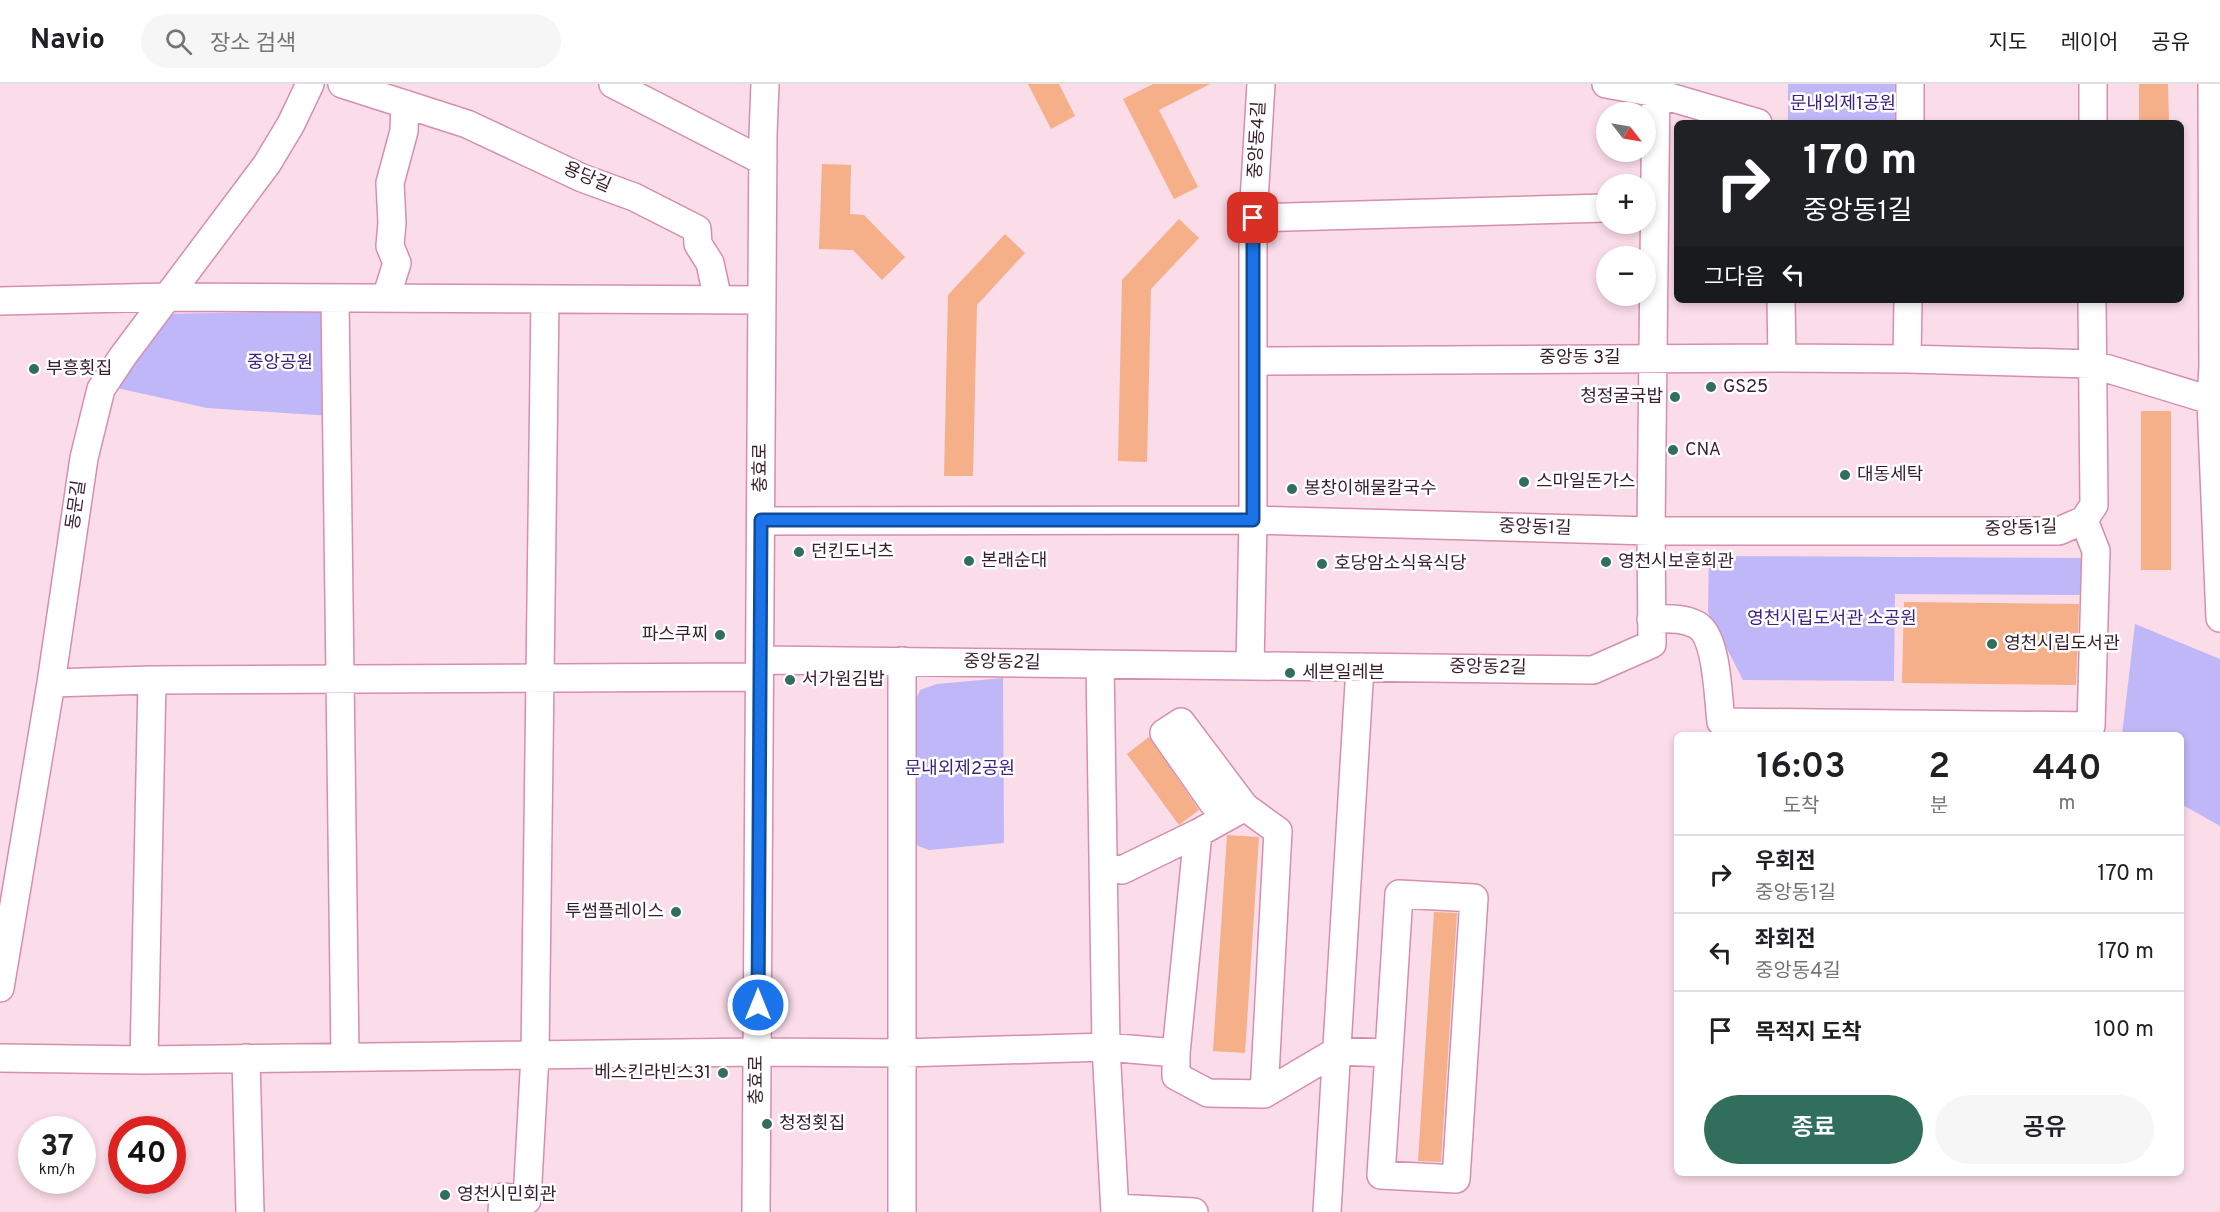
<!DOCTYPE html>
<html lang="ko">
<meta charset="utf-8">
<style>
:root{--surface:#fff;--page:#f6f6f6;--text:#202124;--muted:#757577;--line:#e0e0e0;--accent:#316e5b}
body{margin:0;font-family:Overpass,"Noto Sans KR",sans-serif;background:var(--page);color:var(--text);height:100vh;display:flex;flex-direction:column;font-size:22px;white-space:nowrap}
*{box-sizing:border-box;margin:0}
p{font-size:20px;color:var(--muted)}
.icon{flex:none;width:33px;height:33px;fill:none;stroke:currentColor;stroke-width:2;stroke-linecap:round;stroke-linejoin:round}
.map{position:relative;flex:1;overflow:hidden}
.details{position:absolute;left:1674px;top:648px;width:510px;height:444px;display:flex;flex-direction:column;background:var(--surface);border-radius:9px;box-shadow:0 3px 9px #0003}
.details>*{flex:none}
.top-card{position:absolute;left:1674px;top:36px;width:510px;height:183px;border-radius:9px;box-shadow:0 3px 9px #0003;background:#202124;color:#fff;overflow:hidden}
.needle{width:39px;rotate:121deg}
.buttons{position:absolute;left:1596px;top:18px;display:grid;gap:12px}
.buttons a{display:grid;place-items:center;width:60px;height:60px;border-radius:50%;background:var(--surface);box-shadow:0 3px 9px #0003;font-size:30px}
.speed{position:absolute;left:18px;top:1032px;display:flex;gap:12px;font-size:30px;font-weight:700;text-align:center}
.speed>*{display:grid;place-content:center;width:78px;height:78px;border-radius:50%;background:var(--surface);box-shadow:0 3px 9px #0003;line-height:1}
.speed small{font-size:15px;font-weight:400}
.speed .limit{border:9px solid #d22;background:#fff;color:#111}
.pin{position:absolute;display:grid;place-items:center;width:51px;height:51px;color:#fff;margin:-26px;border-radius:12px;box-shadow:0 3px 9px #0006}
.me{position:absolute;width:66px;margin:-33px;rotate:0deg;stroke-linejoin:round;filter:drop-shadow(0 0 4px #0008)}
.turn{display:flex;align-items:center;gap:21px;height:126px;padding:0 30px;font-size:27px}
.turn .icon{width:78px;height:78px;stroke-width:2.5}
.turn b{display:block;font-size:42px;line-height:51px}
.then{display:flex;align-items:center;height:57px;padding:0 30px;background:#0003;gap:12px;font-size:22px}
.eta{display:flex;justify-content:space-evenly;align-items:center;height:102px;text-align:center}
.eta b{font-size:36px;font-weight:600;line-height:42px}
.button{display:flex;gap:12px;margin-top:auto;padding:12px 30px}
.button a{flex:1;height:69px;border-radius:36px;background:var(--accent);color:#fff;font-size:24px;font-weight:600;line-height:69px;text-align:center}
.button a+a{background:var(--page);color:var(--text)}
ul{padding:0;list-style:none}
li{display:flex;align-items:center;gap:18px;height:78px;padding:0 30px;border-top:2px solid var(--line)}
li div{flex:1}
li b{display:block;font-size:22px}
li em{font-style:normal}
header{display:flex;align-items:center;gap:36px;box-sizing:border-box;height:84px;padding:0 30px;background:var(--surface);border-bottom:2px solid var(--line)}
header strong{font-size:28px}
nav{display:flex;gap:33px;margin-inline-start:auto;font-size:21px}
.search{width:420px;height:54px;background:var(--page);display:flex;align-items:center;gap:15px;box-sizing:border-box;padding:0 21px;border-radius:33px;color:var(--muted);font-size:22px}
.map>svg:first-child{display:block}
</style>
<header>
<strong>Navio</strong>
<div class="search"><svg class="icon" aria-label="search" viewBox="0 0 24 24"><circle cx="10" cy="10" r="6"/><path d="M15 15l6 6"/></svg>장소 검색</div>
<nav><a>지도</a><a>레이어</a><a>공유</a></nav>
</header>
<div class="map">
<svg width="2220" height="1128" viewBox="0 0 2220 1128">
<rect width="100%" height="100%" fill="#fbdce9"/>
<path fill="#bfb7f8" d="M1788 0H1898V39H1788Z
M330 227 332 332 207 324 108 302 158 230Z
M1709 472 2088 474 2087 511 1895 510 1894 597 1743 596 1708 528Z
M2135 540 2220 575V742L2181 720V651H2122Z
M1003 594 1004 759 929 766 918 762 915 758 917 613 920 606 937 600Z"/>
<path fill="#f5af89" d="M1028 0H1059L1075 32 1051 45Z
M1153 0H1210L1159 26 1198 103 1174 115 1123 15Z
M2139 0H2168L2169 39H2139Z
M822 80 851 81 850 130 864 131 905 173 882 196 853 166 819 165Z
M1179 135 1199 154 1151 205 1147 378 1118 377 1122 196Z
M1005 150 1025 169 977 221 973 392H944L948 211Z
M2141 327H2171V486H2141Z
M1904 518 2079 520 2076 601 1902 599Z
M1149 653 1199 726 1179 741 1127 670Z
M1227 751 1259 753 1245 969 1213 967Z
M1434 828 1457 829 1441 1078 1418 1077Z"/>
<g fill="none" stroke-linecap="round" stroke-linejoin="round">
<g stroke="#d68eb0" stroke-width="30">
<path id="minor" d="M342 0 467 40 582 94 634 113 697 145 698 160 710 179 718 216
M613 0 763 77
M1606 0 1656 9 1758 39
M2212 0 2213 283 2211 317 2220 534
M1910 39V0
M2093 39V0
M1253 134 1606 124
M335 214 345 973
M386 214 397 179 390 162 392 139 390 99 404 47 405 20
M1781 216 1782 274
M0 217 167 213 762 216
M1907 275 1908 216
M1253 277 1782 274 1907 275 2092 280 2220 319
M761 437 1253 436 1651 447H2059L2084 436 2094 421 2092 216
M1651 535C1667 535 1682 533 1697 541 1718 553 1718 616 1721 638L2091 642 2096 467 2084 436
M760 576 1593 586 1652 560 1651 447 1656 0
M902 577V1128
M1100 580 1106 963 1176 969V992L1208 1009 1264 1010 1337 967 1389 969 1381 1091 1456 1095 1474 814 1399 810 1389 969
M1250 582 1253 436V134L1261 0
M51 599 152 596 759 593
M1213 719 1164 649 1181 638 1245 723
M1103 783 1122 786 1198 749 1245 723 1278 747 1264 1010
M0 904 51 599 84 374 101 305 123 272 267 80 291 40 310 0
M1176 969 1198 749
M0 974 144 976 757 968 903 969 1106 963 1115 1128
M246 974 250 1128
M144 976 152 596
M1115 1124 1194 1128
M502 1128 503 1113 527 1116 535 971 545 215
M756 1128 763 51 765 0
M1327 1128 1360 583"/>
</g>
<use href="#minor" stroke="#fff" stroke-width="27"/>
</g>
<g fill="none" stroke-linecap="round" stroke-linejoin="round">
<g stroke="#114b97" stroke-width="15">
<path id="route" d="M758 921 761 436H1253V134"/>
</g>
<use href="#route" stroke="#1a73e8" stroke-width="10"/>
</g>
<g fill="#316e5b" stroke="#fff" stroke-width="2">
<circle cx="34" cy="285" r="6"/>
<circle cx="1711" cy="303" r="6"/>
<circle cx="1675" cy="313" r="6"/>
<circle cx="1673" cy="366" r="6"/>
<circle cx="1845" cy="391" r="6"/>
<circle cx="1524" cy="398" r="6"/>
<circle cx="1292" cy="405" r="6"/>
<circle cx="799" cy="468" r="6"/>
<circle cx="969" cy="477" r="6"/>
<circle cx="1606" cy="478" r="6"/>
<circle cx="1322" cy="480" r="6"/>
<circle cx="720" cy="551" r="6"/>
<circle cx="1992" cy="560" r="6"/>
<circle cx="1290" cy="589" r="6"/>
<circle cx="790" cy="596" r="6"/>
<circle cx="676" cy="828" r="6"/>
<circle cx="723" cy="989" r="6"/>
<circle cx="767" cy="1040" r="6"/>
<circle cx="445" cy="1111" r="6"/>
</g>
<g text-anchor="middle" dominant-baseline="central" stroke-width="5" stroke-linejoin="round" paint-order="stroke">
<g font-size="18" fill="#3e2182" stroke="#fff">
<text x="1843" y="20">문내외제1공원</text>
<text x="280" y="279">중앙공원</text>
<text x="1832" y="535">영천시립도서관 소공원</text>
<text x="960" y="685">문내외제2공원</text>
</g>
<g font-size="18" fill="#391d2b" stroke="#fff">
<text transform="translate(1258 56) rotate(-87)">중앙동4길</text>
<text transform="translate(587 94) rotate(23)">용당길</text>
<text x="1580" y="274">중앙동 3길</text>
<text transform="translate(761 384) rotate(-90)">충효로</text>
<text transform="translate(77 421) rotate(-82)">동문길</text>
<text transform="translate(1535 444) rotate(2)">중앙동1길</text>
<text transform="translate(2021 445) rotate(-2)">중앙동1길</text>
<text transform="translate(1002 579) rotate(1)">중앙동2길</text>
<text transform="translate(1488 584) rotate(1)">중앙동2길</text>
<text transform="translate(757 996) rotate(-90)">충효로</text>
</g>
<g font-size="18" fill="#391d2b" stroke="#fff" text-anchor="start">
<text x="46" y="285">부흥횟집</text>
<text x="1723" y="303">GS25</text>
<text x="1663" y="313" text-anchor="end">청정굴국밥</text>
<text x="1685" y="366">CNA</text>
<text x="1857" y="391">대동세탁</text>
<text x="1536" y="398">스마일돈가스</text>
<text x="1304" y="405">봉창이해물칼국수</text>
<text x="811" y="468">던킨도너츠</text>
<text x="981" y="477">본래순대</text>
<text x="1618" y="478">영천시보훈회관</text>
<text x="1334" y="480">호당암소식육식당</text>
<text x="708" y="551" text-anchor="end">파스쿠찌</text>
<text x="2004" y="560">영천시립도서관</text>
<text x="1302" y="589">세븐일레븐</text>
<text x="802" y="596">서가원김밥</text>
<text x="664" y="828" text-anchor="end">투썸플레이스</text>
<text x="711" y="989" text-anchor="end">베스킨라빈스31</text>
<text x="779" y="1040">청정횟집</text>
<text x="457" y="1111">영천시민회관</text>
</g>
</g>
</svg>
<div class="buttons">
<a><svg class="needle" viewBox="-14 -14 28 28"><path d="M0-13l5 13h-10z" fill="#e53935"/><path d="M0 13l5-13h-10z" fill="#757577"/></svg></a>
<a>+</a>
<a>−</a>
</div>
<div class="speed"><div>37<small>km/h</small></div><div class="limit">40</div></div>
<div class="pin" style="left:1253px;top:134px;background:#d93025"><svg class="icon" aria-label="arrive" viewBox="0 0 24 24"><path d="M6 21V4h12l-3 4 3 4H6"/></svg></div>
<svg class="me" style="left:758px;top:921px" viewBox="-20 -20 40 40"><circle r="17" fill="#1a73e8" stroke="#fff" stroke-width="3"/><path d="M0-11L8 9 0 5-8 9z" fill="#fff"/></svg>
<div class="top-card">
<div class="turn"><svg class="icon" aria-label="right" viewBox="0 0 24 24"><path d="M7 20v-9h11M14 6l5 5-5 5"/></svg><div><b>170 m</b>중앙동1길</div></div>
<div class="then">그다음<svg class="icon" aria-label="left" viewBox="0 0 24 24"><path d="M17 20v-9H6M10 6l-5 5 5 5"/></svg></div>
</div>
<section class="details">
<div class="eta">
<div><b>16:03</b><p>도착</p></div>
<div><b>2</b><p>분</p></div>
<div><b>440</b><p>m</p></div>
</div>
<ul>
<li><svg class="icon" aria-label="right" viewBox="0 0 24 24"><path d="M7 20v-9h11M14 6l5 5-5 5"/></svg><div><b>우회전</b><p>중앙동1길</p></div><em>170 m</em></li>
<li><svg class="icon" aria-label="left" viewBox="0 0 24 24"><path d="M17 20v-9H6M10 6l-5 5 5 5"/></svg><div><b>좌회전</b><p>중앙동4길</p></div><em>170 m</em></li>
<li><svg class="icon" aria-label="arrive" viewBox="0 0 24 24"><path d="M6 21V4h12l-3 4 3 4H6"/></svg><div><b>목적지 도착</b></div><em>100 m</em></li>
</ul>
<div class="button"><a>종료</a><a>공유</a></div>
</section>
</div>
